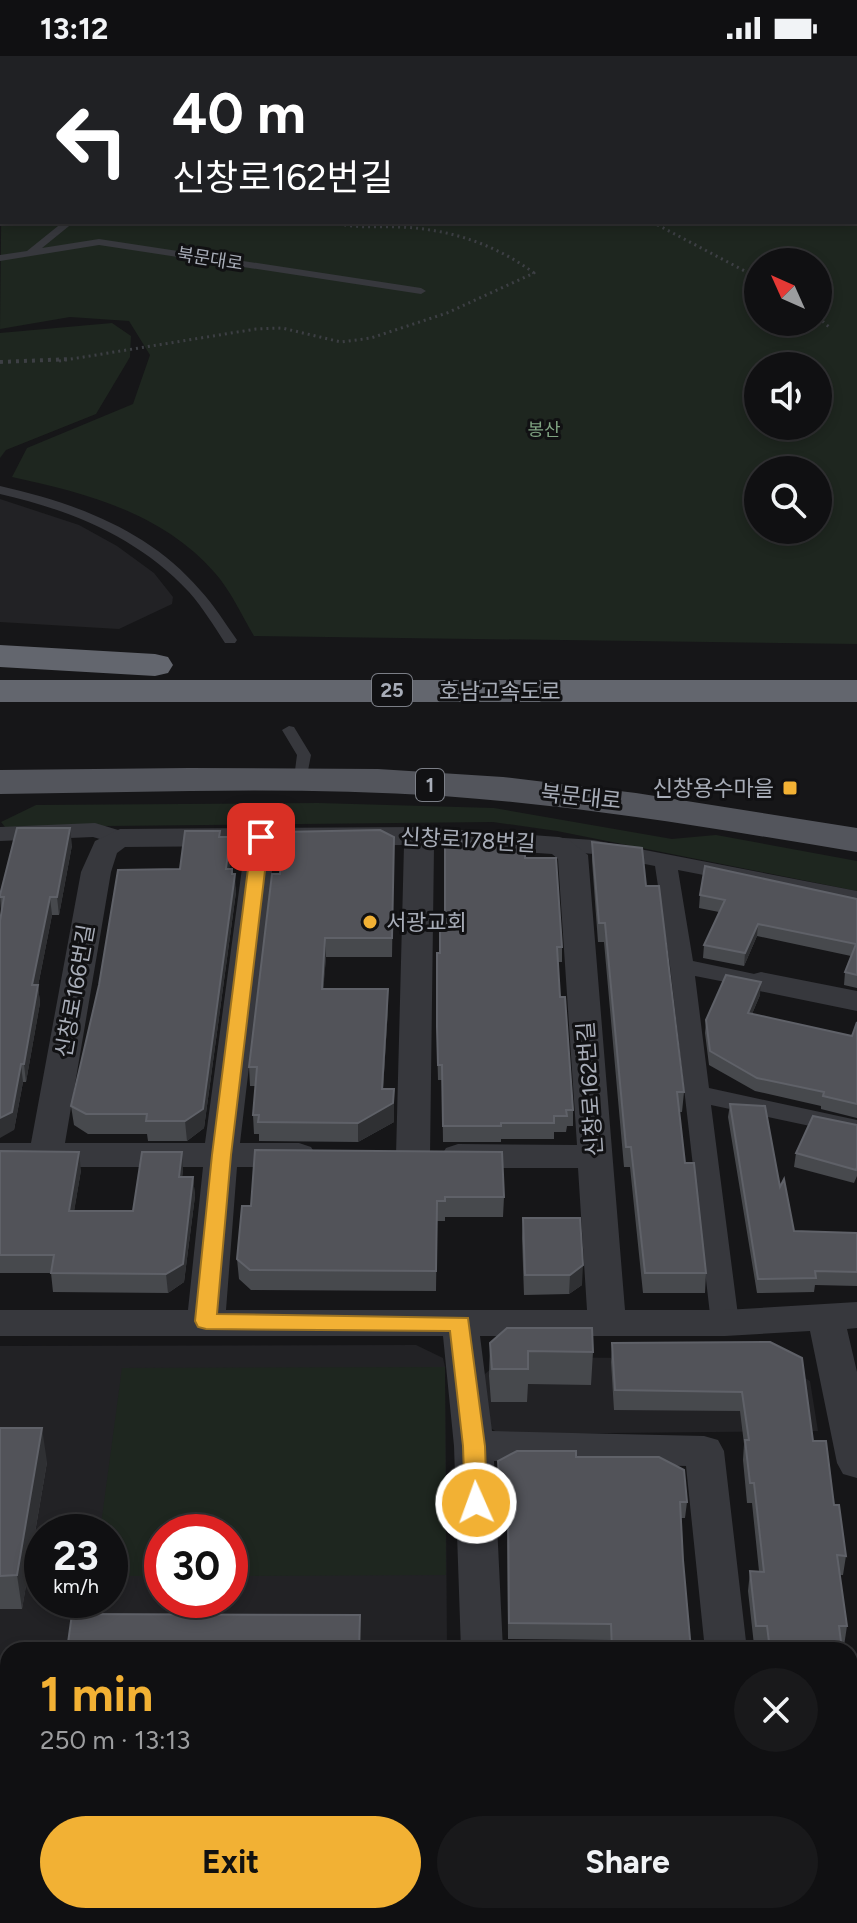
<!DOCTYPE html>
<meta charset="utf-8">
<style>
:root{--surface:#101012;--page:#19191b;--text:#f1f3f6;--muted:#9c9d9f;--line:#303032;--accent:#f2b134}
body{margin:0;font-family:Figtree,"Noto Sans KR",sans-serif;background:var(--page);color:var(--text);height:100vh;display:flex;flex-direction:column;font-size:30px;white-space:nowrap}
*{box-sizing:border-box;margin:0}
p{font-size:26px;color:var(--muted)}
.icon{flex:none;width:44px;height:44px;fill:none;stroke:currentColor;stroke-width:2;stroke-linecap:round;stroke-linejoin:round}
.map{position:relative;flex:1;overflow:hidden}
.sheet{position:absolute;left:0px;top:1586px;width:858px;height:282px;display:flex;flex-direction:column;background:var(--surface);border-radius:24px 24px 0 0;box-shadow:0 4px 12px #0003,0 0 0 2px var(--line)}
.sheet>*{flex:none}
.hud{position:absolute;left:0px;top:0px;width:858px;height:168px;box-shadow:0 4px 12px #0003,0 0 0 2px var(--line);background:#202124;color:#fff;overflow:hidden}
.needle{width:52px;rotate:315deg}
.buttons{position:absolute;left:744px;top:192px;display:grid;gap:16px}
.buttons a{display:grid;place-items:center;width:88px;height:88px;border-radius:50%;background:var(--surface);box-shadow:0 4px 12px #0003,0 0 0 2px var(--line);font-size:40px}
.speed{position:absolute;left:24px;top:1458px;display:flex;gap:16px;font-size:40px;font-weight:700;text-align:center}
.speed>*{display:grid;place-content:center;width:104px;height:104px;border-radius:50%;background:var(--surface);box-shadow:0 4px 12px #0003,0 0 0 2px var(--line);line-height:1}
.speed small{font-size:20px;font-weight:400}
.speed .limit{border:12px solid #d22;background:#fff;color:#111}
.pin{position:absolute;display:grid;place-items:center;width:68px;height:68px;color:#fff;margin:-34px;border-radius:16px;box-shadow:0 4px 12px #0006}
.me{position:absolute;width:88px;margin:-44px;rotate:358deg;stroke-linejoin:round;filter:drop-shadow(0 0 6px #0008)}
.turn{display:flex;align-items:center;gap:28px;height:168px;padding:0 40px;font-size:36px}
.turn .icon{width:104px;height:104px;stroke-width:2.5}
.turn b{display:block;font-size:56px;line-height:68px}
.round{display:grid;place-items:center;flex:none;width:84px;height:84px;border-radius:42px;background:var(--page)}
.summary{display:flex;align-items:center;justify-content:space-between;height:136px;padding:0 40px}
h1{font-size:48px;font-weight:700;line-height:60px;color:var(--accent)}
.action{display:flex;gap:16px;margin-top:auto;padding:16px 40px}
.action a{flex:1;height:92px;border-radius:48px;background:var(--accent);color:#111;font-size:32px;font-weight:700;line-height:92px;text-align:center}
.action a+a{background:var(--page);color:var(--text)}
.status{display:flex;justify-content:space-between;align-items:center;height:56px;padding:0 40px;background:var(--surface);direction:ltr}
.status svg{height:22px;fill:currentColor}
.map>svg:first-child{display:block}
</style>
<div class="status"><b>13:12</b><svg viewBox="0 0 49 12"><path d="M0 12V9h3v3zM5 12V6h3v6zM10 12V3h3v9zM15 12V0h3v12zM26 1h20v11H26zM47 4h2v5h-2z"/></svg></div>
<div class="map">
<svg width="857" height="1867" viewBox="0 0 857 1867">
<rect width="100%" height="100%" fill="#161618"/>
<path fill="#222225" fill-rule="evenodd" d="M0 443 79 469 117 490 154 517 173 541 172 548 119 573 0 566Z
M416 1289 443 1302 445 1311 447 1594H8V1860H450V1867H0V1290ZM42 1476H110V1544H42ZM162 1476H230V1544H162Z
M504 1301 773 1303 810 1325 818 1375 500 1378 484 1368 485 1318Z"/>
<path fill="#1e261f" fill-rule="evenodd" d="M174 0H504L507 2H175Z
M2 91V166H856L857 158V588L254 580C242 560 231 535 215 517 163 457 86 437 12 421L27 392 133 348 150 299 129 265 70 261 0 273ZM758 206H818V266H758ZM758 310H818V370H758ZM758 414H818V474H758Z
M112 267 131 280 130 301 96 358 6 394 0 402V277Z
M318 747 494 752 672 783 716 779 857 805V835L557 775 493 766 5 771 1 766 36 749Z
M445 1311 446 1519 230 1520V1476H162V1520H110V1476H100L122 1312Z"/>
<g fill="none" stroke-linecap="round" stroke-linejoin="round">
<path stroke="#3d3f44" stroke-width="3" stroke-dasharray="2 4" stroke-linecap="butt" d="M266 0 269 2
M652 166 758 222
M818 261 829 271
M59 305 256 273 282 272 341 286 371 282 447 257 534 217C495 188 449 173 400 171 377 170 355 173 332 166"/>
<path stroke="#3d3f44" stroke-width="4" stroke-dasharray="3 5" stroke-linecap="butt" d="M0 306 71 303"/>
<path fill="#37383d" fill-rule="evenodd" d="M756 0H768L770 2H758Z
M856 21H857V27H856Z
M857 94V101H856V94Z
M63 166H74L42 192 99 183 421 232 426 235 421 238 99 189 0 205V199L27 195Z
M0 430C75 447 149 474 200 534 214 549 225 567 237 584L235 587H225C214 570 203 552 189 536 139 482 71 454 0 438Z
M289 670 294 671 311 699 306 725H296L294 722 297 699 282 674Z"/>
<path fill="#37383d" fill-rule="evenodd" d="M95 767 128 777 131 782 120 789 93 781 0 785V771Z
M550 781 593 784 857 835V849L678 814 693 905 769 921 773 926 769 931 761 933 695 920 709 1032 857 1064V1080L711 1049 739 1267 735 1274 725 1277 715 1274 711 1267 670 910 655 810 593 798 542 793 539 788Z"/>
<path fill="#37383d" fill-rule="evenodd" d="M565 0H583L584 2H566Z
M681 0H699L700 2H682Z
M419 771 559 781 569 784 588 799 625 1254H725L857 1246V1272L847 1273 857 1316V1422L843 1418 837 1407 810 1275 725 1280H480L492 1375 704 1380 718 1384 724 1395 747 1594H705L686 1410 494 1405 503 1594H461L454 1390 443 1280H0V1254H188L203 1111H0V1087H31L81 816 95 785 120 773ZM404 789 396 1100 401 1108 413 1112 425 1108 430 1100 434 790 552 798 558 803 577 1089 458 1088 446 1092 441 1100 446 1108 458 1112H578L587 1254H226L237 1111H299L311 1107 316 1099 311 1091 299 1087H240L275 790ZM245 790 205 1087H65L111 816 117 797 125 791Z
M761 916 857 935V955L750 933 745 926 750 919Z
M850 1829H857V1867H839L831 1860H850Z"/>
<path fill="#53555c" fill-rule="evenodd" d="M189 712 378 713 503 721 636 737 857 772V796C719 773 582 750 443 740 295 730 147 736 0 738V714Z"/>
<path fill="#63666e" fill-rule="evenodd" d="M0 589 155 598 168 601 173 609 168 617 155 620 0 611Z
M0 624H857V646H0Z"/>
</g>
<path fill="#47494d" d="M220 775V781L231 799 229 813H232L236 836 204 1072 187 1085H148L147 1078H88L74 1069 71 1050 180 813Z
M394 781 392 901H326L323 933H388V952L383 1033 394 1066 358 1086 259 1085V1078H254L253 1059 256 1030H250L249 1011 280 818Z
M592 786 646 830 684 1036 682 1056H679L685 1107 706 1217 705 1237H643L630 1111H624L604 886H598L592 805Z
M72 789 59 859H52L38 930 40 947 26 1026H23L14 1074 0 839Z
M525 802 562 891V906H558L560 941 573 1054V1070H567L566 1076H554V1083H501V1086H443L442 1024H438L437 986V897H440L445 857Z
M700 839 857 843V932L844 929 845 916 851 900 757 880 744 910 703 902 704 889 719 856 699 852Z
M760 939 752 958 852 980 857 966V1062L821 1053V1050L755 1035 709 1009 705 977 706 964Z
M730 1048 780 1131 794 1175 857 1177V1230L815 1229 814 1236 757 1237 728 1061Z
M857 1069V1120L854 1127 794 1111 796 1097Z
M255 1094 504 1141 503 1161H445V1165H437L436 1235 251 1234 239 1223 237 1203 251 1150Z
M0 1095 81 1114 74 1155H133L183 1114 182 1121H193L195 1140 184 1226 168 1237 53 1236 51 1217H0Z
M523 1162 582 1229 569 1238 524 1239 522 1182Z
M770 1286 813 1385 834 1449 846 1500 843 1519H840L847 1570 844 1590H842V1594H765L764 1589H754L748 1535 750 1515H759L752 1447H747L743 1404 744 1388 740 1355 614 1354 611 1306 612 1287Z
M490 1287 593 1296 591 1329 528 1328 527 1346H491L489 1320Z
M0 1372 47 1406 22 1553H0V1556Z
M576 1401 687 1446 685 1462H681L683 1504 691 1594H610V1584L508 1583 507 1460H500L498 1405Z
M850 1647 857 1648 856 1823H850Z"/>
<path fill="#2f3033" d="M70 772 72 789 59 859 57 841Z
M230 781 231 799 227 832 226 813Z
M232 813 233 828 235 818 236 836 204 1072 187 1085 185 1065Z
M50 841 52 859 38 930 40 947 26 1026 24 1008 32 929Z
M758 868 757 880 744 910 745 897Z
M325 882 326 901 322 952V933Z
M761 926 760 939 747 970 748 957Z
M388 933V952L382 1052V1033Z
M21 1008 23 1026 14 1074 0 1082V1062Z
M394 1033V1066L358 1086V1067Z
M79 1096 81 1114 71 1174 69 1155Z
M182 1096 183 1114 180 1139 179 1121Z
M193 1121 195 1140 184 1226 168 1237 166 1218Z
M583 1209 582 1229 569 1238 570 1219Z
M42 1372 47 1406 22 1553 17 1519Z
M360 1559 361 1594H359Z"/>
<path fill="#525359" stroke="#5f6168" stroke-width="2" d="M46 0H88L87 2H45Z
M17 772H70L57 841H50L32 929H38L24 1008H21L12 1056 0 1062V865L4 841H0V839Z
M380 774 394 781 392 882H325L322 933H388L382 1033H394L393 1047 358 1067 258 1066 259 1059H253L257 1011H249L272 818H280L282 776Z
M185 775H220L219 781H230L226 813H232V818H235L203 1053 185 1065H146L147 1058H86L71 1050 99 929 118 814 180 813Z
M445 785 525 787V802H556L562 891H557L560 941H565L573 1054H566L567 1060H554V1067H501V1070H443L442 1009H438L437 971V897H440V857H445Z
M592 786 642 792 646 830H659L684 1036H677L685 1107H694L706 1217H645L631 1091H626L605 867H599Z
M705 810 857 843V919L845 916 856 888 758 868 745 897 704 889 725 844 700 839Z
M726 919 761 926 748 957 852 980 857 966V1048L823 1040 824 1036 757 1022 710 995 706 964Z
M730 1048 765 1050 780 1131 784 1123 794 1175 857 1177V1216L815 1215 816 1222 758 1223Z
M813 1060 857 1069V1111L856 1114 796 1097Z
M255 1094 502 1096 504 1141H445V1145H437L436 1215 250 1214 237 1203 242 1150H251Z
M0 1095 79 1096 69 1155H133L142 1096H182L179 1121H193L183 1208 166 1218 51 1217 54 1199H0Z
M523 1162H580L583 1209 570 1219H525Z
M507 1272H592L593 1296 528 1295V1313H492L490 1287Z
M770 1286 802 1302 813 1385H826L834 1449H839L846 1500 837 1499 847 1570H839L842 1594H770L767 1570H756L750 1515 764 1516 754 1427H750L745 1384H749L742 1336 615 1334 612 1287Z
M0 1372H42L17 1519 0 1520Z
M517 1395H576V1401H659L684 1414 687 1446H680L683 1504 691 1594H612L611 1568 509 1567 508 1444H500L498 1405Z
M72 1558 360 1559 359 1594H67Z
M850 1647 857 1648V1803H850Z"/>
<path fill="#f2b134" stroke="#9d7322" stroke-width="2" d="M261 776 269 781 231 1099 217 1258 468 1262 485 1390 487 1447 484 1453 476 1456 468 1453 465 1447 463 1390 450 1275 206 1273 198 1271 195 1265 212 1099 252 781Z"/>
<g fill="#f2b134" stroke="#111113" stroke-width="3">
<rect x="782" y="724" width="16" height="16" rx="4"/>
<circle cx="370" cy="866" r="8"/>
</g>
<g text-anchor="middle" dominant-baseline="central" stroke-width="6" stroke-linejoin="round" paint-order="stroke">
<g font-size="18" fill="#a8adb8" stroke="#111113">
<text transform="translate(210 203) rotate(9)">북문대로</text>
</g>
<g font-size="18" fill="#7fa381" stroke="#111113">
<text x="544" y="374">봉산</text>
</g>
<g fill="#111113" stroke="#7b7e86" stroke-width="2">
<rect x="372" y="618" width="40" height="32" rx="6"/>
<rect x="416" y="713" width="28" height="32" rx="6"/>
</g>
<g font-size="20" font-weight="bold" fill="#a8adb8">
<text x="392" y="634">25</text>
<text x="430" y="729">1</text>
</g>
<g font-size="22" fill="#a8adb8" stroke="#111113">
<text x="500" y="635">호남고속도로</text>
<text transform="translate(581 741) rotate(6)">북문대로</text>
<text transform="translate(468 784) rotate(3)">신창로178번길</text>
<text transform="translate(75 935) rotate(-80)">신창로166번길</text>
<text transform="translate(590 1033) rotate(-94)">신창로162번길</text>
</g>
<g font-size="22" fill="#a8adb8" stroke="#111113" text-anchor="end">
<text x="774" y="732">신창용수마을</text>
<text x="386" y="866" text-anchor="start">서광교회</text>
</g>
</g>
</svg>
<div class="buttons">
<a><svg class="needle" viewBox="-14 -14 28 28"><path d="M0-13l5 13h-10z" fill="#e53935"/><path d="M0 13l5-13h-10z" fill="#9c9d9f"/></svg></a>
<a><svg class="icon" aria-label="sound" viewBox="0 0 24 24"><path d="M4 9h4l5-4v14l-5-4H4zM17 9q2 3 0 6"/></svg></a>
<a><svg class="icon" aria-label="search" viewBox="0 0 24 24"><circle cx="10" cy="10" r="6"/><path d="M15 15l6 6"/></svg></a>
</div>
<div class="speed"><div>23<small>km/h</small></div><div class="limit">30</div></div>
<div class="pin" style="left:261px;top:781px;background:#d93025"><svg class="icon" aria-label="arrive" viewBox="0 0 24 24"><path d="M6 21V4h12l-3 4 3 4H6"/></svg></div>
<svg class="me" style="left:476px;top:1447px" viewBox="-20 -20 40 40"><circle r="17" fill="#f2b134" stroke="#fff" stroke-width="3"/><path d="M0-11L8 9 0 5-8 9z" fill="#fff"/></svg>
<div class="hud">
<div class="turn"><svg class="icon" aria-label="left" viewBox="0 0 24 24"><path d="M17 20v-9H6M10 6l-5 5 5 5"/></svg><div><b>40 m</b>신창로162번길</div></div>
</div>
<section class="sheet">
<div class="summary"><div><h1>1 min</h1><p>250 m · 13:13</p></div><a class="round"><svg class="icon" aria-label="close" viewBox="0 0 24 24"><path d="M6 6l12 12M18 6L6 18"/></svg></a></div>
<div class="action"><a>Exit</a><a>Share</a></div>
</section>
</div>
